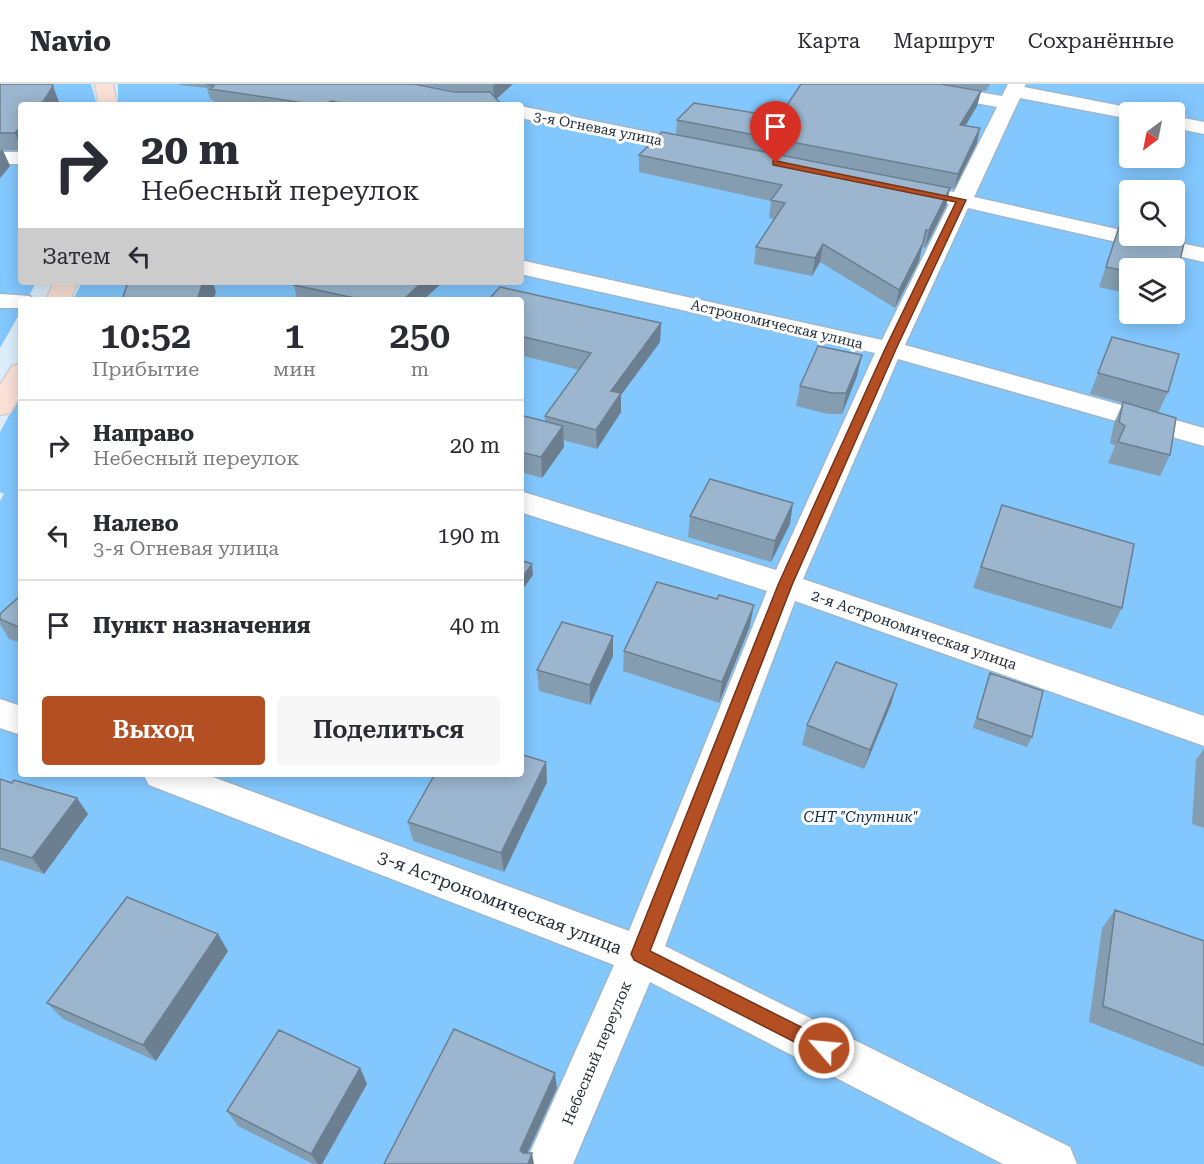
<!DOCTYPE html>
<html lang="ru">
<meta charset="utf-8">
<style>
:root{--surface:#fff;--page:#f7f7f7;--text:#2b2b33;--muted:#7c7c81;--line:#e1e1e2;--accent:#b44e23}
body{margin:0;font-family:"Roboto Serif",serif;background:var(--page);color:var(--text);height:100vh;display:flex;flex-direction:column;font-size:22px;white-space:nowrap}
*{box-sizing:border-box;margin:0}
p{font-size:20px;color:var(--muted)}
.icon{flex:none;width:33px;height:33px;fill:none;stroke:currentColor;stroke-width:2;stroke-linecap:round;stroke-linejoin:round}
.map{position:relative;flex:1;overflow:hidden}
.sheet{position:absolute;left:18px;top:213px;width:506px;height:480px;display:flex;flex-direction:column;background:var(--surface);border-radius:6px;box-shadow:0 3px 15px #0003}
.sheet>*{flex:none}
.banner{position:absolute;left:18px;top:18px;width:506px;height:183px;border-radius:6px;box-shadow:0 3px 15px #0003;background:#fff;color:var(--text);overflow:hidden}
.needle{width:39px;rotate:212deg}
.tools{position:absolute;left:1119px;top:18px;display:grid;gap:12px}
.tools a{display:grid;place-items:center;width:66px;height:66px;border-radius:6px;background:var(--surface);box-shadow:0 3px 15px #0003;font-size:30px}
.pin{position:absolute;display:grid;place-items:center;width:51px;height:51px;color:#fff;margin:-62px -26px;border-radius:50% 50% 50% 0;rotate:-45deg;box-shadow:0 0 6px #0007}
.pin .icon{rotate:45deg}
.me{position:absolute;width:66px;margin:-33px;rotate:297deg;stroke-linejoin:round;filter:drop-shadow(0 0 4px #0008)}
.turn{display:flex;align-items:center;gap:21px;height:126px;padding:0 24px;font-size:27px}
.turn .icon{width:78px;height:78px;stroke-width:2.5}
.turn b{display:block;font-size:42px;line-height:51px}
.then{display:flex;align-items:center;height:57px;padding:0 24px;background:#0003;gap:12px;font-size:22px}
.eta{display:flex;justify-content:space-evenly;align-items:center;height:102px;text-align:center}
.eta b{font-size:36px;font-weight:600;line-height:42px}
.cta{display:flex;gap:12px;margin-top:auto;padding:12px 24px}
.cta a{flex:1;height:69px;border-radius:6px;background:var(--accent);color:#fff;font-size:24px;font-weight:600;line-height:69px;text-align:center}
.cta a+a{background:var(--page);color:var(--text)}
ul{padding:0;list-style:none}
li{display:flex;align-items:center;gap:18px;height:90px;padding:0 24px;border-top:2px solid var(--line)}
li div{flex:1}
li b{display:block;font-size:22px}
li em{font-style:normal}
header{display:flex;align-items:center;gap:36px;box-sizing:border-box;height:84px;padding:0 30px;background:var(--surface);border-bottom:2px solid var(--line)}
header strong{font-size:28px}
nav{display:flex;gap:33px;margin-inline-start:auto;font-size:21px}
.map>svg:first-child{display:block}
</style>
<header>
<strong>Navio</strong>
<nav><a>Карта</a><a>Маршрут</a><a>Сохранённые</a></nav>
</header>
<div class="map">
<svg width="1204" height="1080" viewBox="0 0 1204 1080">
<rect width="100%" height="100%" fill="#dcedfb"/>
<path fill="#82c7fe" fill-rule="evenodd" d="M0 0H91L97 21H21V198H36L27 216H21V227L0 264Z
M118 0H1204V1080H0V417L4 410 0 408V348L21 310V690H520V216H73L82 198H520V21H118ZM1130 28H1174V74H1130ZM1130 106H1174V152H1130ZM1130 184H1174V230H1130Z"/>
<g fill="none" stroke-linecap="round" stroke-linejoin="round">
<g stroke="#9cb7ce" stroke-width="3">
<path id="minor" d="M891 0H931L1002 12 1008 0H1026L1024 3 1137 25 1139 28H1130V35L1020 14 974 113 1130 148V152H1147L1204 164V178L968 124 905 261 1204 344V362L898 275 803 495 1204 632V662L795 517 665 862 1070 1063 1077 1080H1003L650 898 573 1080H525L614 881 149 701 143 690H205L629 847 767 507 520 428V407L776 486 875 269 520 190V176L882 256 949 120 934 117 931 112 934 107 942 106 954 108 997 23 900 5 894 4Z
M520 22 698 58 705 60 708 64 705 68 698 70 520 34Z
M1174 32 1204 38V50L1174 44Z
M0 68H21V80H0Z
M0 210 30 212 32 216H21V224H0Z
M0 615 21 622V651L0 644Z"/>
</g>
<g stroke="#cfd1d3" stroke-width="3">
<path id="major" d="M95 0H113L117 21H99Z
M54 198H78L70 216H46Z
M21 280V310L10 329 0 331V301L12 282Z"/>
</g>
<use href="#minor" fill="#fff" fill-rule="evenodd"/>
<use href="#major" fill="#fae0d7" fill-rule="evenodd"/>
</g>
<path fill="#859db1" d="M0 0 59 18 57 21H21V66H3L10 82 0 94Z
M179 0H414L454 8H460L418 0H513L496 15 502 21H219L214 20 213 16 210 15 207 4 180 1Z
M945 0H990L986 7Z
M981 7 977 22 965 42 977 59 954 105H950L946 122 925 164 922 163 919 177 895 224 820 178 812 192 754 180 756 163 774 135 769 134 771 117 639 88V71L676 51 677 36 779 33Z
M1119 143 1130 145V152H1168L1185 155 1174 200V184H1130V210L1099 203Z
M297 198H443L423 216H297L294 201Z
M520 216 661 239 660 258 621 311V328L597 365 563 356 564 363 542 394 520 388V331L545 337V332L579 286 520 271Z
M1112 253 1168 308 1158 329 1170 371 1160 392 1108 379 1115 362 1110 359 1114 339 1123 319 1090 310Z
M857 292 842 330H828L796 322 800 302Z
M1002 421 1122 524 1111 545 973 504Z
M690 432 790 440 771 478 688 453Z
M21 511V559L9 555 0 540V530Z
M717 515 750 542 719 619 623 587 624 567Z
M613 552V572L590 621 539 607 537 586Z
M990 589 1032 653 1027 663 973 644 986 600Z
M897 600 891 620 864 685 802 661 807 641Z
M1204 665V744L1192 740 1196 676Z
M546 678 547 698 504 788 413 757 408 738Z
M0 695 88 730 44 790 0 776Z
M1115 826 1204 857V983L1089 938 1102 844Z
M228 867 156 977 63 935 47 919Z
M360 984 367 1000 322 1080H313L238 1042 227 1027Z"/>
<path fill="#6c7f90" d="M495 0H513L494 17 493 2Z
M53 2 59 18 57 21H41Z
M981 7 977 22 957 56 960 41Z
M21 42V64L15 49Z
M980 44 977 59 954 105 958 90Z
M2 65 10 82 0 94V68Z
M950 104 946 122 925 164 929 146Z
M923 159 919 177 895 224 899 206Z
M823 160 820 178 812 192 815 174Z
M203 198H213L216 208 213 216H197Z
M422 198H443L423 216H403Z
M661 239 660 258 621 311V328L597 365 596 346 611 307Z
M862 271 857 292 842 330 846 309Z
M563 342 564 363 542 394 541 373Z
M793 419 790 440 771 478 775 457Z
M532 480 533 491 520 509V497Z
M754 521 750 542 719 619 722 598Z
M613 552V572L590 621V601Z
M897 600 891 620 864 685 870 666Z
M546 678 547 698 504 788 501 769Z
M77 714 88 730 44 790 32 774Z
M218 850 228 867 156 977 143 961Z
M360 984 367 1000 322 1080H318L311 1070Z
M555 989 557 1004 523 1079 520 1066Z
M532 1069 534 1080H528Z"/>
<path fill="#9bb6ce" stroke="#6c7f90" stroke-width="1.5" d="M0 0H52L53 2 41 21H21V42L15 49H0Z
M206 0H414L454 8H490L502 21H353L331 17 326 21H318L210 5 214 2Z
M801 0H941L981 7 960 41 980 44 958 90 677 36 694 19 779 33Z
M662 48 950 104 929 146H926L923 159 899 206 823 160 815 174 756 163 785 119 771 116 782 101 639 71Z
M1119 143 1130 145V152H1168L1185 155 1175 198 1174 184H1130V188L1106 183Z
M128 198H203L197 216H122Z
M297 198H422L403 216H364L294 201Z
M500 203 661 239 611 307 621 309 596 346 545 332 591 269 520 252V216H488Z
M1112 253 1179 270 1168 308 1098 289Z
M818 262 862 271 846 309H832L800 302Z
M1123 318 1176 334 1170 371 1118 358 1125 342 1119 338Z
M520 331 563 342 541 373 520 368Z
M710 395 793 419 775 457 690 432Z
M1002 421 1134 460 1122 524 981 483Z
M520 476 532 480 520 497Z
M657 498 717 515 719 511 754 521 722 598 624 567Z
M21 511V544L0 535V530Z
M562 538 613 552 590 601 537 586Z
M836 578 897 600 870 666 807 641Z
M990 589 1043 607 1032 653 977 634Z
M520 670 546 678 501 769 408 738 435 690H520Z
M0 695 12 699 14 696 77 714 32 774 0 764Z
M127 813 218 850 143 961 47 919Z
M1115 826 1204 857V961L1103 922Z
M454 945 555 989 520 1066 523 1069H532L528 1080H384Z
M279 946 360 984 311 1070 227 1027Z"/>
<path fill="#b44e23" stroke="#753317" stroke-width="1.5" d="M776 77 966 116 896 265 792 501 650 867 831 958 834 964 831 971 824 973 634 876 631 870 778 501 885 265 956 118 773 81V77Z"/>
<g text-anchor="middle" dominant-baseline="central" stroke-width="6" stroke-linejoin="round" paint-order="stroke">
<g font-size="14" fill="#242f38" stroke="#fff">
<text transform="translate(598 44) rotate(11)">3-я Огневая улица</text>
<text transform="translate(777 240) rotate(13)">Астрономическая улица</text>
</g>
<g font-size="15" fill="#242f38" stroke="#fff">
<text transform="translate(914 546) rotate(19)">2-я Астрономическая улица</text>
<text transform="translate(597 969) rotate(-67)">Небесный переулок</text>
</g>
<g font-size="15" font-style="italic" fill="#103048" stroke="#fff">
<text x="861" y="733">СНТ "Спутник"</text>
</g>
<g font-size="18" fill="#242f38" stroke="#fff">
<text transform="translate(500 818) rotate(21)">3-я Астрономическая улица</text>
</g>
</g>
</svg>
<div class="tools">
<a><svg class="needle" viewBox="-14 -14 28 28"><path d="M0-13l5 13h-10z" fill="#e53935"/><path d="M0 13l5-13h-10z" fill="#7c7c81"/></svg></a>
<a><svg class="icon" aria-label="search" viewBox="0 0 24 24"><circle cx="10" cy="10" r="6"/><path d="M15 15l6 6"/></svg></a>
<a><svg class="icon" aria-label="layers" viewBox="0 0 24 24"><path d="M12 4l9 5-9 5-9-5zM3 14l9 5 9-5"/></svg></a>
</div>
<div class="pin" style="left:776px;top:79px;background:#d93025"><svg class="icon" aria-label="arrive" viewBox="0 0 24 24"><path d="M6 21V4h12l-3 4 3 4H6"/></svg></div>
<svg class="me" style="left:824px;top:964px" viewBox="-20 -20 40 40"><circle r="17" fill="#b44e23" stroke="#fff" stroke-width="3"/><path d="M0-11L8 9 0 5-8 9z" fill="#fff"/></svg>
<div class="banner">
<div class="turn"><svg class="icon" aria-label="right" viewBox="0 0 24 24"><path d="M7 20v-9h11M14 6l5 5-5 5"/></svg><div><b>20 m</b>Небесный переулок</div></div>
<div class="then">Затем<svg class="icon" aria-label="left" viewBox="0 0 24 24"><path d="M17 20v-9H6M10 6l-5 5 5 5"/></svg></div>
</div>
<section class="sheet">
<div class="eta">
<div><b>10:52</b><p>Прибытие</p></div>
<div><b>1</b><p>мин</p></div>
<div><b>250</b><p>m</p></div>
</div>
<ul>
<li><svg class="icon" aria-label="right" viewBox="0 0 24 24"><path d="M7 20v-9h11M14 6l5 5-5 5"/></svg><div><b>Направо</b><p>Небесный переулок</p></div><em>20 m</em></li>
<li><svg class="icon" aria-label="left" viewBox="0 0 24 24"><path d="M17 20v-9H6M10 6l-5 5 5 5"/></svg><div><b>Налево</b><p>3-я Огневая улица</p></div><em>190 m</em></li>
<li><svg class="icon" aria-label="arrive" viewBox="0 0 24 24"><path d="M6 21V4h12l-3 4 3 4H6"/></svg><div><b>Пункт назначения</b></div><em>40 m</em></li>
</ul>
<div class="cta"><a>Выход</a><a>Поделиться</a></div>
</section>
</div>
